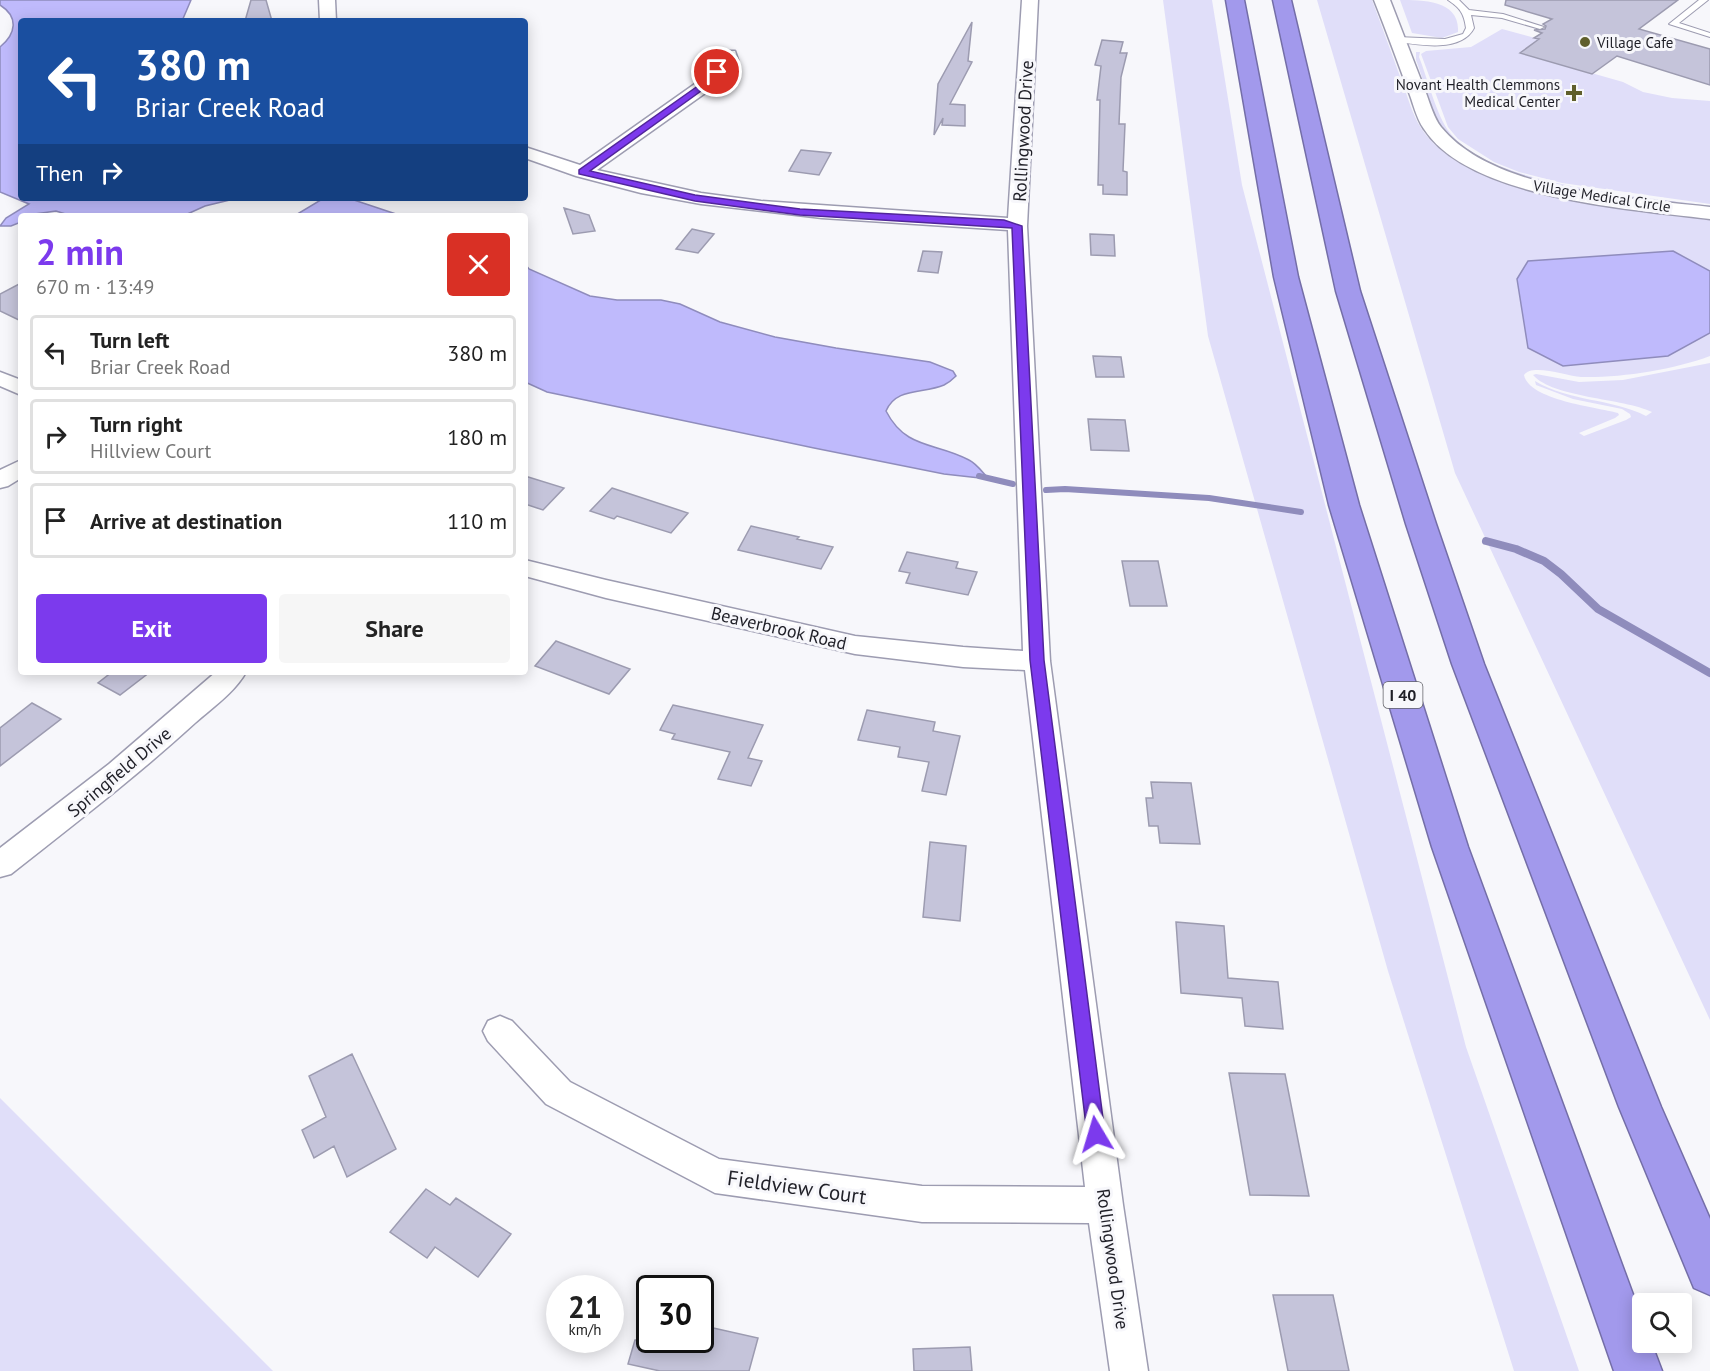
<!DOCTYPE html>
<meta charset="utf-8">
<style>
:root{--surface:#fff;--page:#f6f6f6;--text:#222;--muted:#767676;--line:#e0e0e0;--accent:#7c3aed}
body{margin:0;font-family:"PT Sans",sans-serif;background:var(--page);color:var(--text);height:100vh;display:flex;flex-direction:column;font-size:22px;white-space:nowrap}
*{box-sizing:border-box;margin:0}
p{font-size:20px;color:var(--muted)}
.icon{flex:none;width:33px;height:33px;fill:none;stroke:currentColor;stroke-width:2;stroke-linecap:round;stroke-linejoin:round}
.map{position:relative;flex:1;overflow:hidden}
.details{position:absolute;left:18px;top:213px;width:510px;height:462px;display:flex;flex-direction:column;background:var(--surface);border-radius:6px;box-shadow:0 3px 15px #0003}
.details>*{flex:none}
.hud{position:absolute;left:18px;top:18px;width:510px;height:183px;border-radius:6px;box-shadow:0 3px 15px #0003;background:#1a4fa0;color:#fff;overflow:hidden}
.tools{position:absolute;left:1632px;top:1293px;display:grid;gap:12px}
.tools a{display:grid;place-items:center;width:60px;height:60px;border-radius:6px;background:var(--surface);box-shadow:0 3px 15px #0003;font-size:30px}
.speed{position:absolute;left:546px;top:1275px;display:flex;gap:12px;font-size:30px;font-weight:700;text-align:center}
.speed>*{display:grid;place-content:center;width:78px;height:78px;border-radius:50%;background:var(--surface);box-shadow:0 3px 15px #0003;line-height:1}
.speed small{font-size:15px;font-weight:400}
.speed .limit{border:3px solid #111;border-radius:9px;background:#fff;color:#111}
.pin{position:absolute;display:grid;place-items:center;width:51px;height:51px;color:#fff;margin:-26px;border:3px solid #fff;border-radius:50%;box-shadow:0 2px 6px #0007}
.me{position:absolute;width:66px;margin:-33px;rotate:353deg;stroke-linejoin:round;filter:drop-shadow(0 0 4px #0008)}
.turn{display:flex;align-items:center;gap:21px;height:126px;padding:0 18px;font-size:27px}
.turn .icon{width:78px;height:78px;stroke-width:2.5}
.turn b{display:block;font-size:42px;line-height:51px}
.then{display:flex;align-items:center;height:57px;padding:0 18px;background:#0003;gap:12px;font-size:22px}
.round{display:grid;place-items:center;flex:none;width:63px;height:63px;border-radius:6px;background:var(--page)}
.headline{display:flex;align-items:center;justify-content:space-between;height:102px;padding:0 18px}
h1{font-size:36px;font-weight:700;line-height:45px;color:var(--accent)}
.button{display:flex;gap:12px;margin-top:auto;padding:12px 18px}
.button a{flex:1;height:69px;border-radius:6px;background:var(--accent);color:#fff;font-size:24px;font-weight:700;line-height:69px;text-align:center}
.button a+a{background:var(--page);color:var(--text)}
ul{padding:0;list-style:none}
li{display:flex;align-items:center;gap:18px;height:75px;margin:0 12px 9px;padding:0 6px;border:3px solid var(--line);border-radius:6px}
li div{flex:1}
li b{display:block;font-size:22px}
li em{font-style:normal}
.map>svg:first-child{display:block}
</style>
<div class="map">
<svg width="1710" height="1371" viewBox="0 0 1710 1371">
<rect width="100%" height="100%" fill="#f7f7fb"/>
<path fill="#e0def9" d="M1163 0H1212L1242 185 1466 1047 1579 1371H1514L1388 971 1208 336Z
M1317 0H1372C1382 27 1392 54 1402 82 1408 97 1412 114 1421 128 1468 200 1631 208 1710 219V356C1673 370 1620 378 1581 377 1567 376 1532 363 1524 375 1529 400 1596 407 1618 413L1619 415 1615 418 1579 433 1584 436 1626 420 1631 417 1630 414 1622 409 1573 399 1536 385 1535 381C1570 402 1611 398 1646 416L1652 412C1623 398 1553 398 1533 375L1536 374 1579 382 1623 380 1710 363V1020L1455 473Z
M1400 0C1423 0 1460 0 1458 32L1442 38 1412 33Z
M1502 29 1539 39 1521 53 1623 82 1643 92 1672 98 1710 101V204L1562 183 1519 172 1494 162 1458 139 1448 127 1421 54 1426 51 1471 47Z
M1416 52H1420L1419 57C1428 79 1436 115 1450 133 1493 187 1643 196 1710 206V208C1638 198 1494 190 1445 132 1432 116 1424 81 1416 60Z
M0 1098 273 1371H0Z"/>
<path fill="#bfbafc" stroke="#8f8cbc" stroke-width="1.5" d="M0 0H191L182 21H21V198H238L205 206 183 216H72L56 211 21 216V222L11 226H0L6 218 29 204 0 192V47C16 34 19 17 0 5Z
M324 198H348L402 216H294Z
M1673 251 1710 271V333L1668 356 1563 366 1528 348 1517 279 1528 261Z
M525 264 529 269 590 296 617 300H661L680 304 720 322 775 337 836 348 930 362 953 371 956 376C953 379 948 383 944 385 923 394 896 387 886 411 906 450 936 442 969 460 977 464 983 473 989 479L944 474 814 448 547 392 525 382Z"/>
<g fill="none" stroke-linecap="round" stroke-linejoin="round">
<path stroke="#8f8cbc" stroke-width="6" d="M979 476 1013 484
M1046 490 1065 489 1209 498 1301 512"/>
<path stroke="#8f8cbc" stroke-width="8" d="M1486 541 1516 549 1544 561 1561 574 1598 609 1710 673"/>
</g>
<path fill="#c5c4da" stroke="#9c9bb0" stroke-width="1.5" d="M251 0H266L272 21H245Z
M1506 0H1678L1639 29 1710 49V85L1617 56 1592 74 1520 53 1539 39 1534 38 1542 33 1534 30 1545 29 1546 26 1543 24 1552 19 1505 5Z
M972 22 968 61 972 62 950 104 965 105V126L942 125 943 118 934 135 938 84Z
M1102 40 1123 42 1120 53H1127L1121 77 1119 124H1125L1123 171 1127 172V195L1103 194V185H1098L1100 100H1097L1101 66 1095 65Z
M801 150 831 153 819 175 789 171Z
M564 208 589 215 595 231 573 234Z
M692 229 714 234 698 253 676 249Z
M1090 234 1114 235 1115 256 1091 255Z
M923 251 942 252 938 273 918 271Z
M21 283V321L0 311V294Z
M1093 356 1121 357 1124 377H1096Z
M1088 419 1125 420 1129 451 1091 450Z
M525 476 564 488 543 510 525 504Z
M612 488 688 513 671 533 617 516 614 519 590 511Z
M751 526 799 537 797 539 833 547 821 569 738 550Z
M907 552 958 562 956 568 977 572 968 595 906 583 910 573 899 571Z
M1122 561H1158L1167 606H1130Z
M556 641 630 669 609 694 535 666Z
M112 672H150L120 695 98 683Z
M32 703 61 719 0 766V728Z
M673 705 763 725 748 758 762 761 751 786 718 779 730 752 672 739 675 734 660 730Z
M867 710 935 722 933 731 960 736 946 795 922 791 929 762 898 757 900 747 858 740Z
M1151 782 1191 783 1200 844 1160 843 1158 826H1149L1146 798H1153Z
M930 842 966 846 960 921 923 917Z
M1176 922 1224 926 1228 978 1278 982 1283 1029 1245 1026 1242 998 1181 993Z
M352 1054 396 1149 347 1177 334 1146 314 1158 302 1130 326 1117 309 1076Z
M1229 1073 1285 1074 1309 1196 1250 1195Z
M426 1189 450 1205 456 1198 511 1234 478 1277 435 1247 427 1258 390 1232Z
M1273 1295H1333L1349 1371H1288Z
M700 1325 758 1338 749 1371H660L628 1364 635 1340H700Z
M970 1347 972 1371H914L913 1349Z"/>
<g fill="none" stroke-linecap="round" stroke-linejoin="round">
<g stroke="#9d9cb1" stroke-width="2">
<path id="service" d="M1448 0H1459L1469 10 1503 14 1544 27 1540 29 1502 18 1471 15 1474 28C1461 53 1418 45 1394 41L1393 39 1397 37 1445 39 1463 34 1466 28C1464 13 1460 8 1448 0Z
M1699 0H1708L1679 23 1710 33V37L1669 24Z"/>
</g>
<g stroke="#9d9cb1" stroke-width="3">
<path id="minor" d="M319 0H335L336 21H320Z
M1022 0H1038L1027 226 1050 661 1123 1205 1148 1371H1110L1089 1223 922 1222 715 1193 546 1104 488 1041 483 1031 488 1021 500 1016 512 1021 570 1082 719 1159 922 1186 1085 1187 1025 670 963 667 855 654 606 598 525 576V560L606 580 855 636 963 647 1023 651 1008 230 822 218 701 204 641 193 576 176 525 158V147L580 165 699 81 722 59 723 51H735L738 60 711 89 597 170 701 193 761 201 1008 218Z
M1374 0H1390C1402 31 1414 62 1426 93 1430 104 1434 118 1441 127 1494 192 1631 198 1710 207V219C1633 209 1469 199 1424 129 1416 118 1413 102 1408 90 1397 60 1386 30 1374 0Z
M0 372 21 380V395L0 386Z
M21 460V478L8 486 0 488V470Z
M216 672H246C235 692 212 708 195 723 136 777 73 825 11 874L0 877V848L109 764Z"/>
</g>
<g stroke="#746ea7" stroke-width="3">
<path id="motorway" d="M1226 0H1244L1298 277 1359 505 1468 847 1642 1319V1342H1651L1662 1371H1614L1432 847 1329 505 1274 277Z
M1273 0H1291L1360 291 1436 524 1484 664 1661 1107 1710 1219V1295L1694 1288 1619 1107 1452 664 1406 524 1336 291Z"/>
</g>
<use href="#service" fill="#fff" fill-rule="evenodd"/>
<use href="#minor" fill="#fff" fill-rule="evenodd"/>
<use href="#motorway" fill="#a299ec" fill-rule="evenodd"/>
</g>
<path fill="#7c3aed" stroke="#51269a" stroke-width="1.5" d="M715 70 722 72 708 86 590 171 695 195 800 209 1004 220 1022 226 1044 660 1105 1134 1102 1140 1096 1142 1090 1140 1087 1134 1030 660 1012 228 800 215 695 201 579 174V170L702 83Z"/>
<g fill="#605f2c" stroke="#f7f7fb" stroke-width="2">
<circle cx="1585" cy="42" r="6"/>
<path d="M1571 84h6v6h6v6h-6v6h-6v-6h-6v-6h6z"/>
</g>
<g text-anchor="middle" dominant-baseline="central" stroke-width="6" stroke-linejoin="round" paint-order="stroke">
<g font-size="15" fill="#1f1f27" stroke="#f7f7fb" text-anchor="start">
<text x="1597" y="42">Village Cafe</text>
<text x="1560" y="84" text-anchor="end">Novant Health Clemmons<tspan x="1560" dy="17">Medical Center</tspan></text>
</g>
<g font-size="15" fill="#1f1f27" stroke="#f7f7fb">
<text transform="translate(1602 196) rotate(9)">Village Medical Circle</text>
</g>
<rect fill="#f7f7fb" stroke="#606067" stroke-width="1.5" x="1383.5" y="682" width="39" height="26" rx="4.5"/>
<g font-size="16" font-weight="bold" fill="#1f1f27">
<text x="1403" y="695">I 40</text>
</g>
<g font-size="18" fill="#1f1f27" stroke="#f7f7fb">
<text transform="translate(1023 131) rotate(-87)">Rollingwood Drive</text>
<text transform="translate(779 628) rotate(13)">Beaverbrook Road</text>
<text transform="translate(119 772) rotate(-40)">Springfield Drive</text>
<text transform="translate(1113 1259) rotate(82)">Rollingwood Drive</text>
</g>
<g font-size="21" fill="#1f1f27" stroke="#f7f7fb">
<text transform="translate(797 1187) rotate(8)">Fieldview Court</text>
</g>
</g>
</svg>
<div class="tools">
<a><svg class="icon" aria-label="search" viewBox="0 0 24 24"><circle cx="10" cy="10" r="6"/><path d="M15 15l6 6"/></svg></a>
</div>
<div class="speed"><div>21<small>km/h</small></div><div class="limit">30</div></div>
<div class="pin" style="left:717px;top:72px;background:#d93025"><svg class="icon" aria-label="arrive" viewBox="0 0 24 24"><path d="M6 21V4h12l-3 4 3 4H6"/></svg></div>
<svg class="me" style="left:1096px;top:1134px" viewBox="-20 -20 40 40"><path d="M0-17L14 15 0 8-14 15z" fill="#7c3aed" stroke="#fff" stroke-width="4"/></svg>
<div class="hud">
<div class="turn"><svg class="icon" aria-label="left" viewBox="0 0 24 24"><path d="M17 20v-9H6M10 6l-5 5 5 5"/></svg><div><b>380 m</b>Briar Creek Road</div></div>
<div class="then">Then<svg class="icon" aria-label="right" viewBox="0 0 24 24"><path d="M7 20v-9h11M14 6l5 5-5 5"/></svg></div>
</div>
<section class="details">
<div class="headline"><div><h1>2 min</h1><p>670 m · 13:49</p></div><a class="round" style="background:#d93025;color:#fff"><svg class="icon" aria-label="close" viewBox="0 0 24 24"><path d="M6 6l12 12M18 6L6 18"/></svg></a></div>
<ul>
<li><svg class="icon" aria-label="left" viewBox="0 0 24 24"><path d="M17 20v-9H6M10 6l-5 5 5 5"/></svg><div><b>Turn left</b><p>Briar Creek Road</p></div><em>380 m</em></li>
<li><svg class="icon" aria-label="right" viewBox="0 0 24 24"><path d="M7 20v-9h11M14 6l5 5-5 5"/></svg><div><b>Turn right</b><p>Hillview Court</p></div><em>180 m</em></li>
<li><svg class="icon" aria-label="arrive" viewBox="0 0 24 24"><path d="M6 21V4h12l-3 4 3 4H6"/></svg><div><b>Arrive at destination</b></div><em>110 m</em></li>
</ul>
<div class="button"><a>Exit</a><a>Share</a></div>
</section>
</div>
